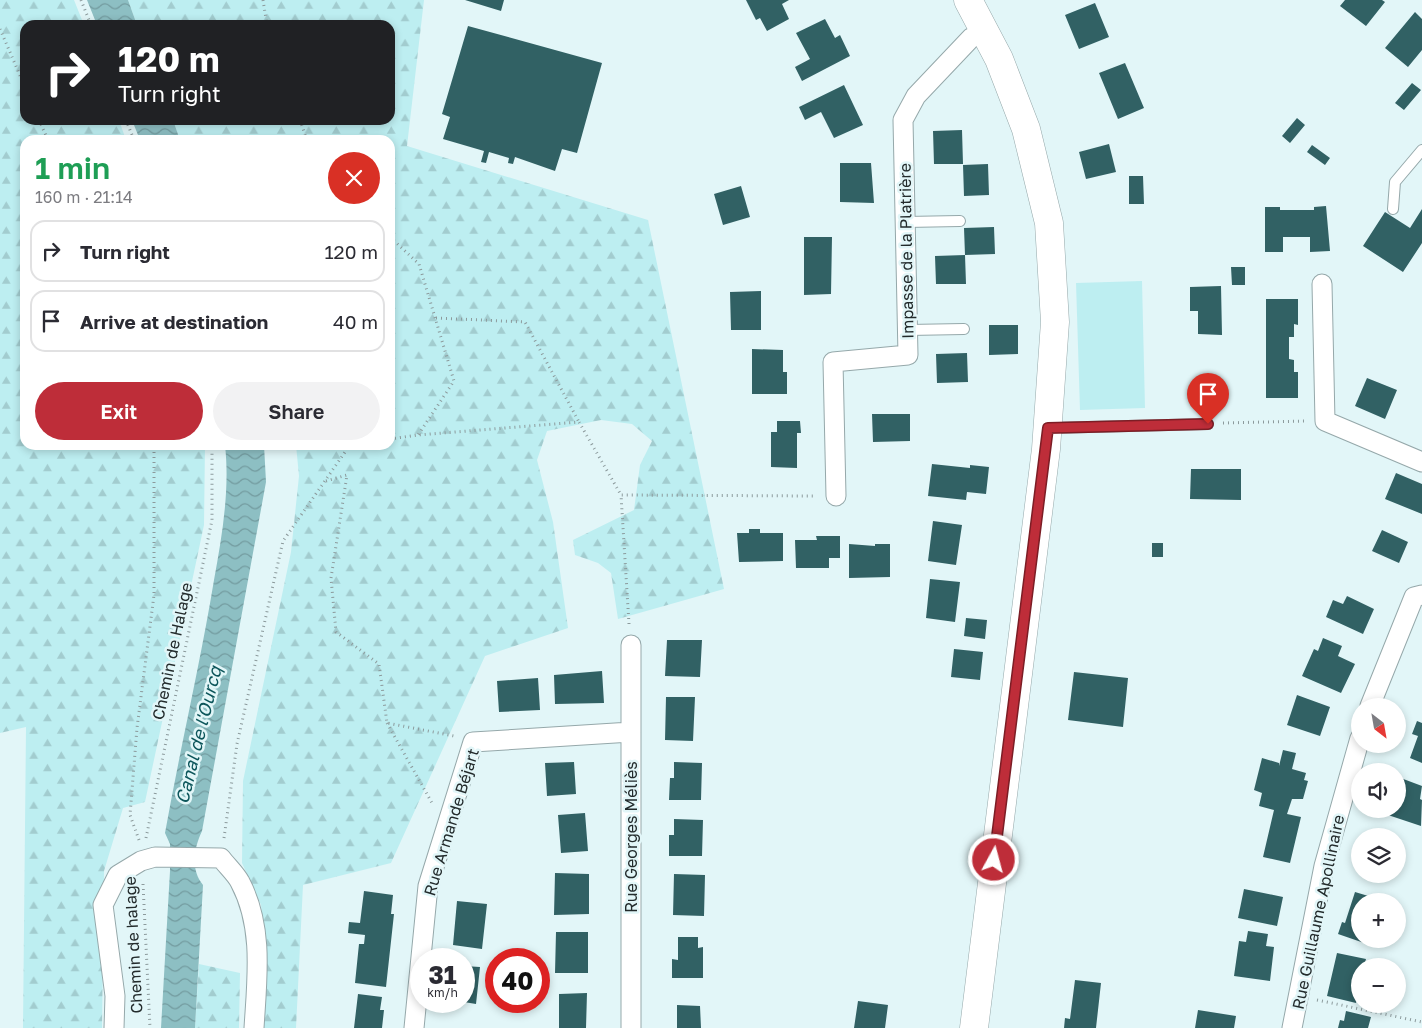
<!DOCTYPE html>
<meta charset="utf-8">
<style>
:root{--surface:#fff;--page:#f2f2f3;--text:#2b2b33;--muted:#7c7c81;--line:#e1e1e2;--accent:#be2d39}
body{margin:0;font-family:"Golos Text",sans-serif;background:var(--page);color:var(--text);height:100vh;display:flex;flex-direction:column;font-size:19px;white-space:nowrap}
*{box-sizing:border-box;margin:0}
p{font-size:16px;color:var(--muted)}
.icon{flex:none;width:28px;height:28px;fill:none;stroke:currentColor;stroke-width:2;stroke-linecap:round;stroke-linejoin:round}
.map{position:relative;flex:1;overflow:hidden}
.details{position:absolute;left:20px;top:135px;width:375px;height:315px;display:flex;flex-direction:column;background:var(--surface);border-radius:15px;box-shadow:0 2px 8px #0003}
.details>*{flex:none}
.hud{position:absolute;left:20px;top:20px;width:375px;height:105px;border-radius:15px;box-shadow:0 2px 8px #0003;background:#202124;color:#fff;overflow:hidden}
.needle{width:32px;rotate:149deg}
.controls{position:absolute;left:1351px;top:698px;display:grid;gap:10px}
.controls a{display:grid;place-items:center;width:55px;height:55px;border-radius:50%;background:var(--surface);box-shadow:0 2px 8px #0003;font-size:25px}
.speed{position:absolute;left:410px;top:948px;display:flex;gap:10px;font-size:25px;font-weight:700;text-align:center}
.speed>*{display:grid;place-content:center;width:65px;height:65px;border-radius:50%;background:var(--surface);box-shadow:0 2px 8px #0003;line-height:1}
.speed small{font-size:12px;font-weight:400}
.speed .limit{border:8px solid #d22;background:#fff;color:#111}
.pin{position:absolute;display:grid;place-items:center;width:42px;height:42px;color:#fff;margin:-51px -21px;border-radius:50% 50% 50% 0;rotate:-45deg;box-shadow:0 0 5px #0007}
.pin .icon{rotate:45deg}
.me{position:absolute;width:55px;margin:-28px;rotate:7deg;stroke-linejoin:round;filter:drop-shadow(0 0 4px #0008)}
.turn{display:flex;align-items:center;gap:18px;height:105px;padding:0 15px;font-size:22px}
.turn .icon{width:65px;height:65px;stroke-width:2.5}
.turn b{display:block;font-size:35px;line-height:42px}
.round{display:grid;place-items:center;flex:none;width:52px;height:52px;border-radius:26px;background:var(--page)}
.summary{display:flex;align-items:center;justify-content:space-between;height:85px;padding:0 15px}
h1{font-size:30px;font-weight:600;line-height:38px;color:#1e9e55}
.primary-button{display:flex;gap:10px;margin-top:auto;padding:10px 15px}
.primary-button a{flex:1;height:58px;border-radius:30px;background:var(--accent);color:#fff;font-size:20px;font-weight:600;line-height:58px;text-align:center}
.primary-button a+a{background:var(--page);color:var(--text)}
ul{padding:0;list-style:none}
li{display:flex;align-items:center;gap:15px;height:62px;margin:0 10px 8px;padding:0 5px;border:2px solid var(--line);border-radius:15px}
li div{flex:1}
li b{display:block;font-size:19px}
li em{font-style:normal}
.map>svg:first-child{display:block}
</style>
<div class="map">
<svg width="1422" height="1028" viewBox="0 0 1422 1028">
<defs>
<pattern id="forest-firs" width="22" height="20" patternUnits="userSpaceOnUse" patternTransform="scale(1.25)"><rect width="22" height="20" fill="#bdeef1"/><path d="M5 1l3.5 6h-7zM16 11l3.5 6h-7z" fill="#a2cccf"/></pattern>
<pattern id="water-waves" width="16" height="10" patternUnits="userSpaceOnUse" patternTransform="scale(1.25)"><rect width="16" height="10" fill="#8dbfc3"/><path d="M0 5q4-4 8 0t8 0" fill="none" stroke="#739b9f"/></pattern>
</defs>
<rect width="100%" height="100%" fill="#e2f6f8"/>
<path fill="url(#forest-firs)" d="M0 0H74L84 25H25V120H119L126 140H25V445H205L204 525 145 802 123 808 104 871 102 1028H23L26 727 0 733Z
M128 0H424L407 146 648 220 724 589 618 619 611 573 598 563 575 555 573 540 634 510 640 465 652 441 632 424 601 420 547 431 537 460 553 522 568 628 485 656 391 863 303 885 296 1028H261L266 950 261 905 242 863 243 781 291 552 299 476 296 445H390V140H180L173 120H390V25H137Z
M199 964 240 973 239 1028H195Z"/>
<path fill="#bdeef1" d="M1142 281 1145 408 1080 410 1076 283Z"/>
<path fill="url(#water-waves)" d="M87 0H128L137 25H97Z
M132 120H173L180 140H140Z
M225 445H264L266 482 202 831C194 848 190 869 203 885L195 1028H161L170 871V844L165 833C180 749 200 665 214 580 222 536 230 490 225 445Z"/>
<path fill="#316164" d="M465 0H504L501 11Z
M746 0H789L782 4 789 19 767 31 760 18 756 20Z
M1345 0H1382L1385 2 1366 26 1340 6Z
M1095 3 1109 37 1079 49 1065 15Z
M1415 12 1422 19V50L1408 67 1385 48Z
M825 19 835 38 840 35 850 56 802 81 795 67 810 59 796 33Z
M468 26 602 63 577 153 562 149 555 171 515 157 513 164 508 163 509 158 489 152 486 163 481 162 484 151 443 139 450 117 442 114Z
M1125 63 1144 108 1118 119 1099 73Z
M1412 83 1421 90 1404 110 1395 103Z
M844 85 863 125 834 138 821 112 805 120 799 107Z
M1297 118 1305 125 1290 143 1282 136Z
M962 130 963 164H934L933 131Z
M1109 144 1116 172 1086 179 1079 152Z
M1312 145 1330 158 1325 165 1307 152Z
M840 163H871L874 203 840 202Z
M988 164 989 195 964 196 963 165Z
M1129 176H1143L1144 204H1129Z
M741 186 750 217 723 225 714 194Z
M1326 206 1330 251 1310 252V237H1283V252H1265V207H1280V210H1314V207Z
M1422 209V243L1403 272 1363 246 1385 212 1410 228Z
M994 227 995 254 965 255 966 284H936L935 256 965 255 964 228Z
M804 237H832L831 294 804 295Z
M1231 267H1245V285H1232Z
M1221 286 1222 335 1198 334V311H1190V287Z
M761 291V330H731L730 292Z
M1266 299H1298V325L1294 324V337H1289V359L1294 360V372H1298V398H1266Z
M989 325H1018V354L989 355Z
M752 349 783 350V372H787V394H752Z
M967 353 968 382 937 383 936 354Z
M1367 378 1397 390 1385 419 1355 406Z
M872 414H910V441L873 442Z
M777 421H800L801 433H797V468L771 467V432H777Z
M932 464 970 468V465L989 467 986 494 967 492 966 500 928 496Z
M1191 469H1241V500L1190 499Z
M1396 473 1422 484V514L1385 499Z
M933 521 962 525 956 565 928 561Z
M749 529H760V533H783V561L739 562 737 533H749Z
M1382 530 1408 542 1399 563 1372 551Z
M816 536H840V558H829V568H796L795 540H817Z
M1152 543H1163V557H1152Z
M849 544 875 546V544H890V577L849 578Z
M930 579 960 582 955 622 926 618Z
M1347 596 1374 609 1363 634 1326 617 1333 600 1343 604Z
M966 618 987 620 985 639 964 636Z
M1323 638 1342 646 1338 656 1355 664 1341 693 1302 676 1314 649 1318 651Z
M667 640H702L700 677 665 676Z
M954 649 983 652 980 680 951 677Z
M602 671 604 703 555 704 554 675Z
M1074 672 1128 678 1123 727 1068 720Z
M538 678 540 710 499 712 497 681Z
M1297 695 1330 707 1320 736 1287 725Z
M666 697H695L693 741 665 740Z
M1417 721 1422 723V763L1410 758 1418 736 1412 734Z
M1283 750 1296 753 1292 769 1306 773 1304 780 1308 781 1303 799H1292L1287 814 1301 817 1290 863 1263 857 1274 810 1259 806 1262 793 1254 790 1262 758 1279 763V766Z
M574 762 576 794 547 796 545 763Z
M674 762 702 763 701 800H669L670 778H674Z
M1398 777 1422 786 1420 799 1422 800 1421 826 1379 812 1380 809H1398Z
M585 813 588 851 561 853 558 815Z
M674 819 703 820 702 856H669V835H674Z
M555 873 589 874V914L554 915Z
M674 874 705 875 704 916 673 915Z
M1376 874H1392L1390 879Z
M1244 889 1283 897 1277 926 1238 918Z
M364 891 393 895 391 914H394L386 987 355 983 359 944H364L365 935 348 933 349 922 360 923Z
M1355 892 1385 901H1360V939H1371L1370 945 1338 934 1342 922 1345 923Z
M457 901 487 904 482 949 453 945Z
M1248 931 1268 934 1266 946 1274 947 1270 981 1234 976 1239 941 1246 942Z
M556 932H588V973H555Z
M678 937H698V948L703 947V978H672V959L678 960Z
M1337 953 1366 959 1364 966H1360V985L1356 1003 1327 996Z
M464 966 480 967 476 1004 464 1002Z
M1075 980 1101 983 1096 1028H1064L1065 1018 1070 1019Z
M587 993 586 1028H559V994Z
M358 994 382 997 380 1010H384L382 1028H354Z
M858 1001 888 1005 885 1028H854Z
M677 1005 700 1006 701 1028H677Z
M1198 1010 1236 1016 1234 1028H1195Z
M1346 1011 1371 1017 1368 1028H1338L1340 1020 1344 1021Z"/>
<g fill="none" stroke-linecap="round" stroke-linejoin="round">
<g stroke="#95a8aa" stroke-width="12">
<path id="lane" d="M1393 209 1395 182 1422 150
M906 222 960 221
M908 330 964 329
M1049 428 1208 424"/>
</g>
<g stroke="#95a8aa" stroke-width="21">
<path id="street" d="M1322 284 1325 421 1422 462
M836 496 833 362 908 355 903 120 916 96 971 38 985 31
M631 645V1028
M1370 706 1414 597 1422 595
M114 1028 115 996 103 905 118 875 141 861 155 857 221 858C227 866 236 874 240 882 264 927 257 979 254 1028
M414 1028 428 886 473 742 631 732
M1292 1028 1324 866 1360 738"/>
</g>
<g stroke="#95a8aa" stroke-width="29">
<path id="secondary" d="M968 0 999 59 1026 129 1049 223 1055 322 1046 449 974 1028"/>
</g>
<path stroke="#8c9a9c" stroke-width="3" stroke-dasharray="1 4" stroke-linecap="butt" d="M81 0 91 25
M263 0 267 25
M0 29 25 87
M39 120 48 140
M126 120 134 140
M300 120 307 140
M390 237 419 264 454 381 418 435
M436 318 525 322 579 422
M1223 423 1305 421
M390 439 418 435 579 422 621 495
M326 481 347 475 331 578 336 632 379 664 387 723 454 736
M629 624 621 495 816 496
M387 723 432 803
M146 838 212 520V445
M224 838 237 744 283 541 350 445
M139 840 130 815 137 728 154 595V445
M143 884 150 1028
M1317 1000 1422 1022"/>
<use href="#lane" stroke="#fff" stroke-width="10"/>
<use href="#street" stroke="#fff" stroke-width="19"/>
<use href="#secondary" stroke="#fff" stroke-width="28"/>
</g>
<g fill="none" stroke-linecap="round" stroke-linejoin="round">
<g stroke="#7c1d25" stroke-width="12">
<path id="route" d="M994 860 1048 428 1208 424"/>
</g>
<use href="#route" stroke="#be2d39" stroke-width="9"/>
</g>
<g text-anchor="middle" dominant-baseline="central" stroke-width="5" stroke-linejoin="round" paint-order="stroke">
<g font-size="16" fill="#232b2c" stroke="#e2f6f8">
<text transform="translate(906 251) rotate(-91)">Impasse de la Platrière</text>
<text transform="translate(172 651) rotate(-78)">Chemin de Halage</text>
<text transform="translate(451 822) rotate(-73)">Rue Armande Béjart</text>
<text transform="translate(631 837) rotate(-90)">Rue Georges Méliès</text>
<text transform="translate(1318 912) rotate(-78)">Rue Guillaume Apollinaire</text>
<text transform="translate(133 945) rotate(-93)">Chemin de halage</text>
</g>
<g font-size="18" font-style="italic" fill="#0c555a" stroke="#e2f6f8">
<text transform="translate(198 735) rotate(-76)">Canal de l'Ourcq</text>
</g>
</g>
</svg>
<div class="controls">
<a><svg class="needle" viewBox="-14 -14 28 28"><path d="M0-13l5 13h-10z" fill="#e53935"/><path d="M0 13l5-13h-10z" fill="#7c7c81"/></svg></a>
<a><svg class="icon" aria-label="sound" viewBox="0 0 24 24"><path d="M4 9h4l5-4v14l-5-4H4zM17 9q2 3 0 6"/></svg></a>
<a><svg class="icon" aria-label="layers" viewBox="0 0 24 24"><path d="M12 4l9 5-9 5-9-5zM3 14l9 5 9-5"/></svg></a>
<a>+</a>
<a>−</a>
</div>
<div class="speed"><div>31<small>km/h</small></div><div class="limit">40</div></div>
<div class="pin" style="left:1208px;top:424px;background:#d93025"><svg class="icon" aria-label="arrive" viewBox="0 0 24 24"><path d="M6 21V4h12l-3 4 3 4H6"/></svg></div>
<svg class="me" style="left:994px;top:860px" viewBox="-20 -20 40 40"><circle r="17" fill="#be2d39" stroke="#fff" stroke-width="3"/><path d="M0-11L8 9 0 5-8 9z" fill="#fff"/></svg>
<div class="hud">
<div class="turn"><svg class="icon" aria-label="right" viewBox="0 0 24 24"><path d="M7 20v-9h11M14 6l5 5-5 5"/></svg><div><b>120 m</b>Turn right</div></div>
</div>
<section class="details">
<div class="summary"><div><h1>1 min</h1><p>160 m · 21:14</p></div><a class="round" style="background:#d93025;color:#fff"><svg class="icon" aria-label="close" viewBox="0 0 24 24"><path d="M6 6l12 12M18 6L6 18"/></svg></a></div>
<ul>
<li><svg class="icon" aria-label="right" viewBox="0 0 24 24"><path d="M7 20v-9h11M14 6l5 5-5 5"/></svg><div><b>Turn right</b></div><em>120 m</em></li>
<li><svg class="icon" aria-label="arrive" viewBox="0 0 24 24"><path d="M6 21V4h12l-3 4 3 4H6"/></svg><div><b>Arrive at destination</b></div><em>40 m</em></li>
</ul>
<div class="primary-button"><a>Exit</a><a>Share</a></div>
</section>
</div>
